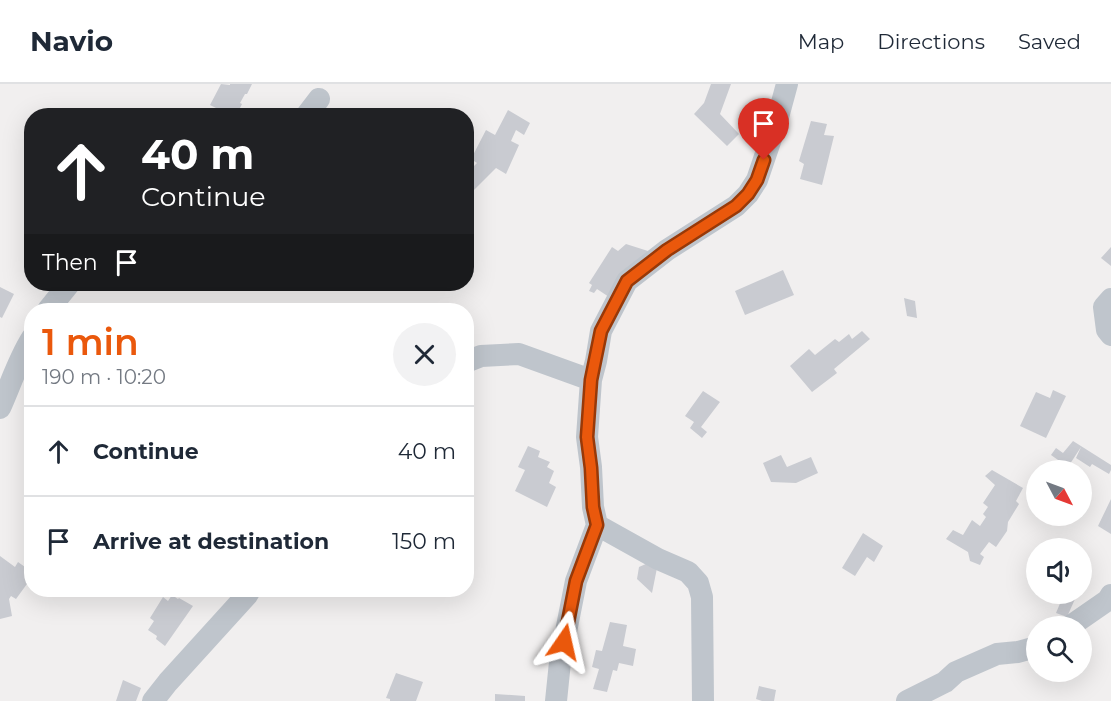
<!DOCTYPE html>
<meta charset="utf-8">
<style>
:root{--surface:#fff;--page:#f2f2f3;--text:#1f2937;--muted:#747a83;--line:#e0e1e3;--accent:#ea580c}
body{margin:0;font-family:Montserrat,sans-serif;background:var(--page);color:var(--text);height:100vh;display:flex;flex-direction:column;font-size:22px;white-space:nowrap}
*{box-sizing:border-box;margin:0}
p{font-size:20px;color:var(--muted)}
.icon{flex:none;width:33px;height:33px;fill:none;stroke:currentColor;stroke-width:2;stroke-linecap:round;stroke-linejoin:round}
.map{position:relative;flex:1;overflow:hidden}
.drawer{position:absolute;left:24px;top:219px;width:450px;height:294px;display:flex;flex-direction:column;background:var(--surface);border-radius:24px;box-shadow:0 6px 24px #0002}
.drawer>*{flex:none}
.banner{position:absolute;left:24px;top:24px;width:450px;height:183px;border-radius:24px;box-shadow:0 6px 24px #0002;background:#202124;color:#fff;overflow:hidden}
.needle{width:39px;rotate:131deg}
.controls{position:absolute;left:1026px;top:376px;display:grid;gap:12px}
.controls a{display:grid;place-items:center;width:66px;height:66px;border-radius:50%;background:var(--surface);box-shadow:0 6px 24px #0002;font-size:30px}
.pin{position:absolute;display:grid;place-items:center;width:51px;height:51px;color:#fff;margin:-62px -26px;border-radius:50% 50% 50% 0;rotate:-45deg;box-shadow:0 0 6px #0007}
.pin .icon{rotate:45deg}
.me{position:absolute;width:66px;margin:-33px;rotate:11deg;stroke-linejoin:round;filter:drop-shadow(0 0 4px #0008)}
.turn{display:flex;align-items:center;gap:21px;height:126px;padding:0 18px;font-size:27px}
.turn .icon{width:78px;height:78px;stroke-width:2.5}
.turn b{display:block;font-size:42px;line-height:51px}
.then{display:flex;align-items:center;height:57px;padding:0 18px;background:#0003;gap:12px;font-size:22px}
.round{display:grid;place-items:center;flex:none;width:63px;height:63px;border-radius:32px;background:var(--page)}
.headline{display:flex;align-items:center;justify-content:space-between;height:102px;padding:0 18px}
h1{font-size:36px;font-weight:600;line-height:45px;color:var(--accent)}
ul{padding:0;list-style:none}
li{display:flex;align-items:center;gap:18px;height:90px;padding:0 18px;border-top:2px solid var(--line)}
li div{flex:1}
li b{display:block;font-size:22px}
li em{font-style:normal}
header{display:flex;align-items:center;gap:36px;box-sizing:border-box;height:84px;padding:0 30px;background:var(--surface);border-bottom:2px solid var(--line)}
header strong{font-size:28px}
nav{display:flex;gap:33px;margin-inline-start:auto;font-size:21px}
.map>svg:first-child{display:block}
</style>
<header>
<strong>Navio</strong>
<nav><a>Map</a><a>Directions</a><a>Saved</a></nav>
</header>
<div class="map">
<svg width="1111" height="617" viewBox="0 0 1111 617">
<rect width="100%" height="100%" fill="#f1efef"/>
<path fill="#c9cbd1" d="M221 0 230 1V0H252L247 10H245L240 19 242 20 236 32H232L210 21Z
M711 0H731L720 30 739 50 727 62 694 30 704 19Z
M508 26 530 39 524 51 516 46 511 57 519 61 506 90 496 84 471 109 466 105V90L477 79 471 75 486 46 495 51Z
M811 37 827 40 824 51 834 52 822 101 800 95 804 80 799 77Z
M626 160 648 167 609 213 597 205 594 209 589 207 592 201 589 199 612 163 618 167Z
M1111 163V182L1101 174Z
M783 186 794 211 745 231 735 207Z
M0 203 14 210 2 234 0 233Z
M904 214 915 217 917 234 907 232Z
M862 247 870 255 834 285 837 289 812 308 790 282 809 265 815 271 835 255 839 258 849 250 852 255Z
M1053 306 1066 312 1046 354 1020 342 1036 308 1050 314Z
M703 307 720 318 701 343 707 348 702 354 690 344 694 338 685 332Z
M1073 357 1111 381V386L1109 390 1092 380 1090 383 1076 374 1081 363 1068 383 1051 371 1056 364 1063 369Z
M528 362 540 367 538 373 550 378 547 383 554 387 549 399 556 403 547 423 515 407 525 386 518 383Z
M781 371 787 383 811 373 818 389 796 399 771 398 763 379Z
M992 386 1023 404 1016 417 1019 420 1008 438 1007 447 996 463 989 458 980 470 984 473 980 481 970 477 968 468 946 455 953 446 963 451 972 436 980 442 986 433 983 430 988 423 983 419 995 401 985 392Z
M1111 415V450L1098 442Z
M863 449 883 462 874 478 867 473 855 492 842 484Z
M0 472 15 483 18 478 32 488V493L16 515 11 512 9 515 12 532 0 535Z
M648 479 657 484 652 509 637 495 639 483Z
M1064 510 1075 515 1067 533 1056 529Z
M172 511 178 515 179 514 193 522 165 562 156 555 157 552 148 546 154 537 150 534 163 513 168 517Z
M610 538 627 541 623 562 636 565 633 582 619 579 617 587 613 586 607 608 593 605 599 585 592 583 596 566 602 567Z
M396 589 423 598 416 617H390V615L386 614Z
M123 596 141 604 136 617H116Z
M759 602 776 606 774 617H762L756 615Z
M495 610 525 612V617H495Z"/>
<g fill="none" stroke-linecap="round" stroke-linejoin="round">
<path stroke="#bfc5cc" stroke-width="22" d="M306 32 319 15
M1111 215 1104 223 1107 246 1111 251
M48 226 69 200
M466 278 481 272 519 270 591 296
M0 324C11 300 18 276 32 254
M1069 543 1108 516 1111 511
M153 617 168 598 247 511 250 506
M556 617 560 578 576 497 597 441
M703 617 702 513 698 499 688 488 658 475 597 441 593 423 591 383 587 353 591 296 596 277 601 247 627 197 667 166 736 122 748 110 757 96 777 37 787 0
M907 617 945 598 956 588 997 570 1018 568 1036 563"/>
</g>
<g fill="none" stroke-linecap="round" stroke-linejoin="round">
<g stroke="#983908" stroke-width="15">
<path id="route" d="M564 558 576 497 597 441 593 423 591 384 587 353 591 296 601 247 627 197 667 166 736 122 748 110 757 96 764 76"/>
</g>
<use href="#route" stroke="#ea580c" stroke-width="10"/>
</g>
</svg>
<div class="controls">
<a><svg class="needle" viewBox="-14 -14 28 28"><path d="M0-13l5 13h-10z" fill="#e53935"/><path d="M0 13l5-13h-10z" fill="#747a83"/></svg></a>
<a><svg class="icon" aria-label="sound" viewBox="0 0 24 24"><path d="M4 9h4l5-4v14l-5-4H4zM17 9q2 3 0 6"/></svg></a>
<a><svg class="icon" aria-label="search" viewBox="0 0 24 24"><circle cx="10" cy="10" r="6"/><path d="M15 15l6 6"/></svg></a>
</div>
<div class="pin" style="left:764px;top:76px;background:#d93025"><svg class="icon" aria-label="arrive" viewBox="0 0 24 24"><path d="M6 21V4h12l-3 4 3 4H6"/></svg></div>
<svg class="me" style="left:564px;top:558px" viewBox="-20 -20 40 40"><path d="M0-17L14 15 0 8-14 15z" fill="#ea580c" stroke="#fff" stroke-width="4"/></svg>
<div class="banner">
<div class="turn"><svg class="icon" aria-label="ahead" viewBox="0 0 24 24"><path d="M12 20V5M6 11l6-6 6 6"/></svg><div><b>40 m</b>Continue</div></div>
<div class="then">Then<svg class="icon" aria-label="arrive" viewBox="0 0 24 24"><path d="M6 21V4h12l-3 4 3 4H6"/></svg></div>
</div>
<section class="drawer">
<div class="headline"><div><h1>1 min</h1><p>190 m · 10:20</p></div><a class="round"><svg class="icon" aria-label="close" viewBox="0 0 24 24"><path d="M6 6l12 12M18 6L6 18"/></svg></a></div>
<ul>
<li><svg class="icon" aria-label="ahead" viewBox="0 0 24 24"><path d="M12 20V5M6 11l6-6 6 6"/></svg><div><b>Continue</b></div><em>40 m</em></li>
<li><svg class="icon" aria-label="arrive" viewBox="0 0 24 24"><path d="M6 21V4h12l-3 4 3 4H6"/></svg><div><b>Arrive at destination</b></div><em>150 m</em></li>
</ul>
</section>
</div>
